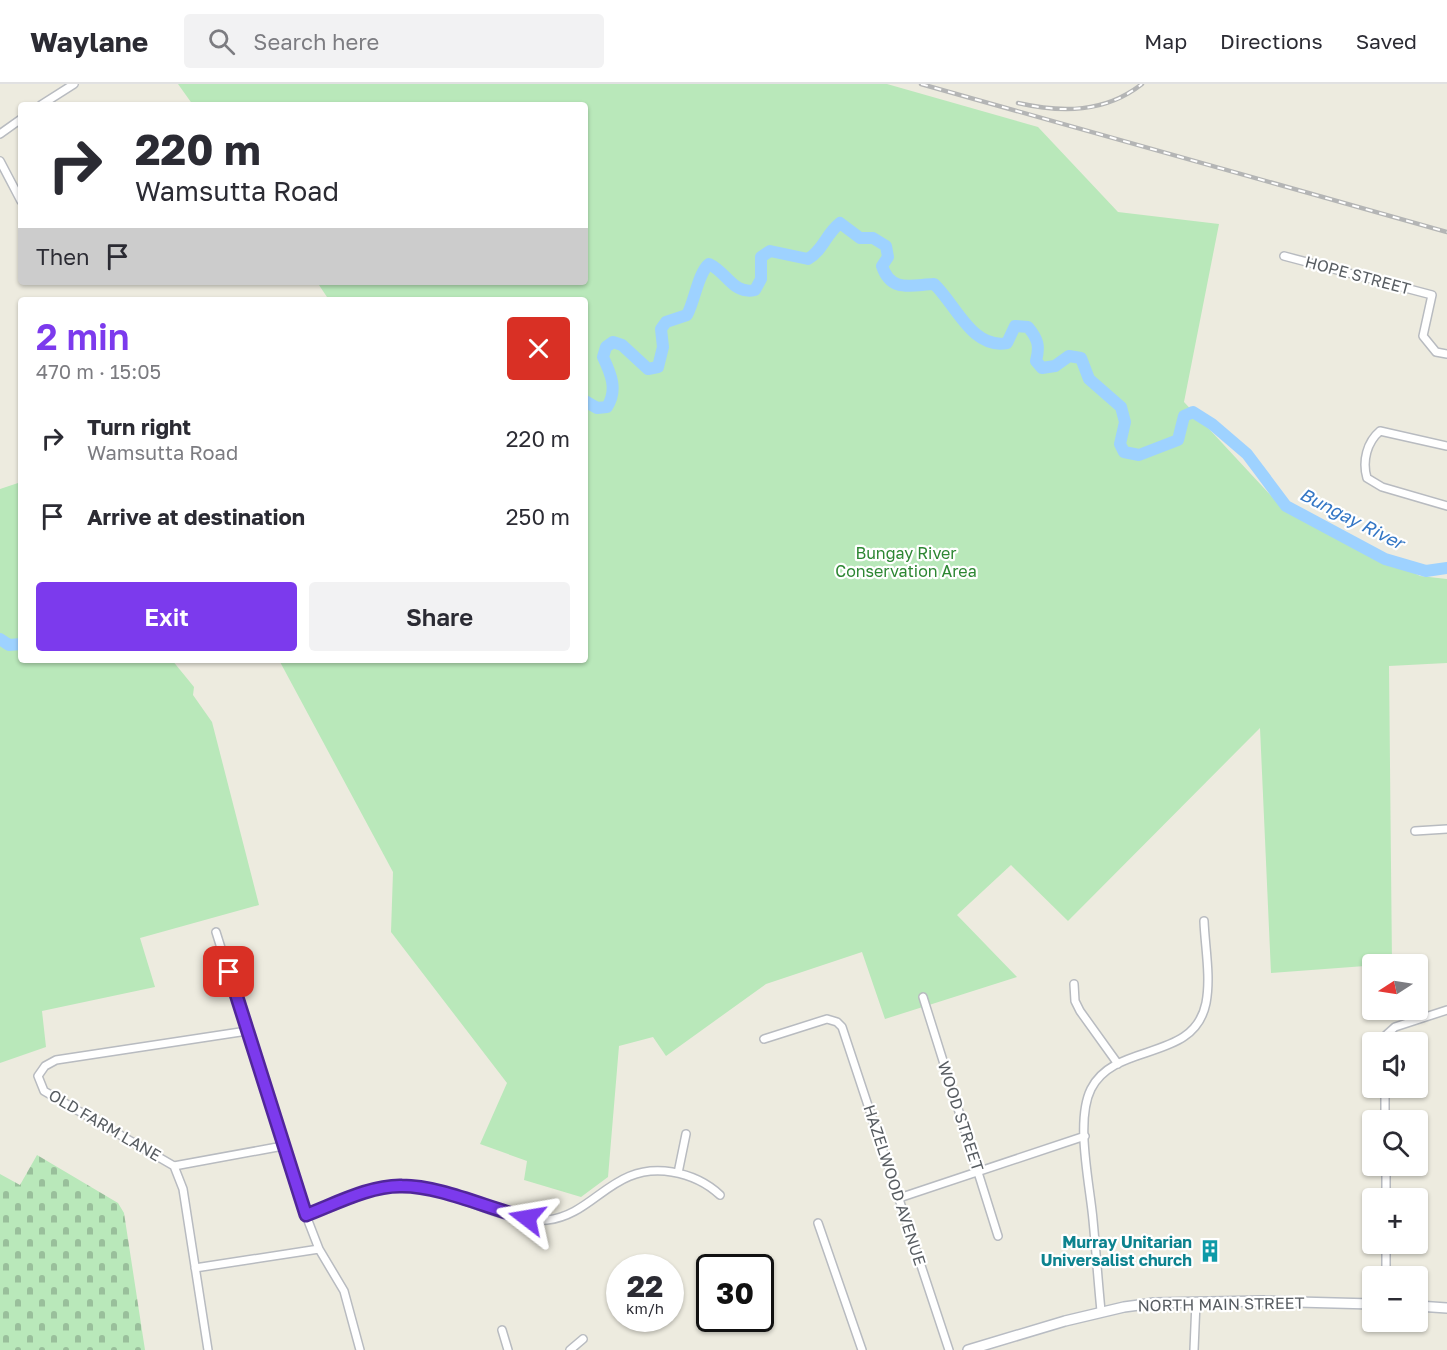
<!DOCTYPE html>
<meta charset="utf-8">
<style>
:root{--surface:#fff;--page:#f2f2f3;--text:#2b2b33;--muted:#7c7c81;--line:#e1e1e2;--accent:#7c3aed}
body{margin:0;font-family:"Golos Text",sans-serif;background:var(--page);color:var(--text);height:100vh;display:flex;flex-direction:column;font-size:22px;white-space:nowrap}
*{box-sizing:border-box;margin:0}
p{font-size:20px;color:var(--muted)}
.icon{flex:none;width:33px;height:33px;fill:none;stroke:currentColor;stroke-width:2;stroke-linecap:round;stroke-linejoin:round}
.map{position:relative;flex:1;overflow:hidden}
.sheet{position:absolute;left:18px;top:213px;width:570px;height:366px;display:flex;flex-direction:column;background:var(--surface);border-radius:6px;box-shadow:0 2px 4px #0004}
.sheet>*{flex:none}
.top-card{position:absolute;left:18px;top:18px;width:570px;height:183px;border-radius:6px;box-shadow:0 2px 4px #0004;background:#fff;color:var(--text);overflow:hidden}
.needle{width:39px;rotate:258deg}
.tools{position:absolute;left:1362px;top:870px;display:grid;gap:12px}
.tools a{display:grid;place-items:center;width:66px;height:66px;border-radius:6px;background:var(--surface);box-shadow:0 2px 4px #0004;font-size:30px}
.speed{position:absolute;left:606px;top:1170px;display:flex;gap:12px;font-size:30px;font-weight:700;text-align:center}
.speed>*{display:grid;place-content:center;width:78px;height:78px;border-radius:50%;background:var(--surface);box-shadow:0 2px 4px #0004;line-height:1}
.speed small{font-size:15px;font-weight:400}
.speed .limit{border:3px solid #111;border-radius:9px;background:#fff;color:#111}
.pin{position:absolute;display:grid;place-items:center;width:51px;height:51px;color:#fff;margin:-26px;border-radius:12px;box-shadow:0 3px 9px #0006}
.me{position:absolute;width:66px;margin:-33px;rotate:284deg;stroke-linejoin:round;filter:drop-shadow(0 0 4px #0008)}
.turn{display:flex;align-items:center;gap:21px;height:126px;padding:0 18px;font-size:27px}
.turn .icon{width:78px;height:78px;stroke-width:2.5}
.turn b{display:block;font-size:42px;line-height:51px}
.then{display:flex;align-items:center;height:57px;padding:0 18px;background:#0003;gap:12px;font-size:22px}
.round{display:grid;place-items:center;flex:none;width:63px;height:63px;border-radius:6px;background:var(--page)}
.headline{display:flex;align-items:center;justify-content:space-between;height:102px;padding:0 18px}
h1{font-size:36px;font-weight:600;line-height:45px;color:var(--accent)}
.action{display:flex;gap:12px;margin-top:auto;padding:12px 18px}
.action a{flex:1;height:69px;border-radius:6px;background:var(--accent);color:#fff;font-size:24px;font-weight:600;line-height:69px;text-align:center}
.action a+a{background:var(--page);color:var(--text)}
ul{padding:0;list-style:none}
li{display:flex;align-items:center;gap:18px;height:78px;padding:0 18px}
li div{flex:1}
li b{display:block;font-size:22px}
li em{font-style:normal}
header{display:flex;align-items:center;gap:36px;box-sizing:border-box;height:84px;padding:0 30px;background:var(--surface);border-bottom:2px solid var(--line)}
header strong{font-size:28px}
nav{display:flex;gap:33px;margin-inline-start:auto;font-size:21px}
.search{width:420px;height:54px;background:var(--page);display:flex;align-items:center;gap:15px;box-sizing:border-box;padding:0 21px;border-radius:6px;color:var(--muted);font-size:22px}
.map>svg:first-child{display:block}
</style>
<header>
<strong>Waylane</strong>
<div class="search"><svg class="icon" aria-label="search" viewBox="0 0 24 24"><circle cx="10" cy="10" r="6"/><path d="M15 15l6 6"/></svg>Search here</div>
<nav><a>Map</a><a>Directions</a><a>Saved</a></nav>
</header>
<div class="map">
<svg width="1447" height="1266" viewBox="0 0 1447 1266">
<defs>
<pattern id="cemetery-stones" width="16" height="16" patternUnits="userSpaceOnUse" patternTransform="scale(1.5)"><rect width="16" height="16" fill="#b9e8ba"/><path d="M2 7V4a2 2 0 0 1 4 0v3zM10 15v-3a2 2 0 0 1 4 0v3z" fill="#99bf9b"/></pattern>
</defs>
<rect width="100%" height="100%" fill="#edebdf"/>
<path fill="#b9e8ba" d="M178 0H887L1038 43 1118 128 1219 140 1184 318 1275 416 1420 492 1447 495V579L1389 582 1392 880 1271 889 1260 644 1068 837 1011 781 957 831 1017 893 885 935 862 868 766 900 666 972 653 953 619 962 608 1093 581 1113 524 1096 527 1077 480 1060 507 999 391 848 393 788 279 576H585V216H329L317 198H585V21H193Z
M21 398V576H172L194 603 193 611 212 638 259 821 140 854 155 903 42 927 46 963 0 979V405Z"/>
<path fill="url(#cemetery-stones)" d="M37 1071 118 1119 124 1129 145 1266H0V1090L20 1101Z"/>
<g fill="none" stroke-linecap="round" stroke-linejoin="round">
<path stroke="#9ed2ff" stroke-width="12" d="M585 317 597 324 607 323C618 306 611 290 603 273L606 263 613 258 622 261 648 285 658 283 663 263 661 245 666 238 687 231C695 216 698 189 709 180 727 188 733 211 755 206L761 195V173L770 167 808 175C824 165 825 151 840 139L860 154H873L886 162 888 173 882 182C891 209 911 201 934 200 955 219 972 266 1007 259L1015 242 1028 243C1038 255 1040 262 1036 277L1042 284 1055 282 1069 272 1081 274 1089 295 1121 323 1125 338 1120 360 1124 368 1139 371 1178 356 1184 332 1193 328 1212 340 1247 370 1286 422 1385 475 1426 487 1447 484
M0 555 9 561 21 560"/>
<g stroke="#b8bbc0" stroke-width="10">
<path id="minor" d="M41 21 74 0
M0 50 21 35
M0 77 21 117
M1284 172 1432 211 1423 252 1436 268 1447 270
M1447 362 1380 347C1367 358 1362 377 1367 394L1382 403 1447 422
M1415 747 1447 745
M216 848 300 1116 319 1165 344 1207 360 1266
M1074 900 1075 917 1080 927 1118 980
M923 913 998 1152
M764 955 827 935 837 938 842 943 949 1266
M1384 958 1385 952 1395 943 1447 926
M1385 1004V1036
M174 1082 283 1062
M1386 1082V1114
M678 1089 686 1050
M899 1114 1085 1052
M306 1131C335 1120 370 1102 401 1102 448 1101 502 1141 547 1136 595 1131 612 1078 672 1088 690 1091 706 1098 720 1111
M818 1139 862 1266
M1386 1160V1192
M195 1184 319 1165
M1101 1227C1098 1197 1096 1167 1093 1136 1090 1101 1075 1037 1091 1005 1115 957 1194 979 1206 919 1211 893 1205 863 1204 837
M502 1246 508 1266
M208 1266 183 1105 174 1082 44 1007 38 992 45 982 56 976 247 947
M570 1266 583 1255
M1194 1266 1196 1218"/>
</g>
<g stroke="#b8bcc3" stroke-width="12">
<path id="secondary" d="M1418 1222 1447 1224
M968 1266 1065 1237 1124 1223 1154 1219 1264 1217 1372 1220"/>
</g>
<use href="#minor" stroke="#fff" stroke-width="7"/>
<use href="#secondary" stroke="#fff" stroke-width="9"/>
<g stroke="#b4b5b5" stroke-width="4.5">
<path id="rail" d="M921 0 1447 148
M1018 19C1062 29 1105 29 1142 0"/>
</g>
<use href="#rail" stroke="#fff" stroke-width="2" stroke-dasharray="7" stroke-linecap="butt"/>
</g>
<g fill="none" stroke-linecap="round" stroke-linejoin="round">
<g stroke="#51269a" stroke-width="15">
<path id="route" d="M229 888 306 1131C335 1120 371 1101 402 1102 441 1102 489 1125 527 1134"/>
</g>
<use href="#route" stroke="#7c3aed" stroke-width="10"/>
</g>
<defs>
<g id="building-bare" transform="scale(1.8)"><path d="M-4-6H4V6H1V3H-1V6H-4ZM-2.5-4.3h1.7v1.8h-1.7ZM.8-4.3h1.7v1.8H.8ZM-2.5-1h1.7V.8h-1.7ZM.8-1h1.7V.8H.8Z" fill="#0f9aa8" stroke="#fff" stroke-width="2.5" paint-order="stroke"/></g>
</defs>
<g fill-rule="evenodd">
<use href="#building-bare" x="1210" y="1167"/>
</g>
<g text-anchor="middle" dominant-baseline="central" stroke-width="4.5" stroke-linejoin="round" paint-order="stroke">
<g font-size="16" fill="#585d62" stroke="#fff">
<text transform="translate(1358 191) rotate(15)">HOPE STREET</text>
<text transform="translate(961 1032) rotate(72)">WOOD STREET</text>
<text transform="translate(105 1041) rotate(30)">OLD FARM LANE</text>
<text transform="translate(895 1101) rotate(72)">HAZELWOOD AVENUE</text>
<text transform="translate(1221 1220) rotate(-1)">NORTH MAIN STREET</text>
</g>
<g font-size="16" fill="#2c8632" stroke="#fff">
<text x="906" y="469">Bungay River<tspan x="906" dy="18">Conservation Area</tspan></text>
</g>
<g font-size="16" font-weight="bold" fill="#0d838f" stroke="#fff" text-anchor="end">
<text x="1192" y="1158">Murray Unitarian<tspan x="1192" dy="18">Universalist church</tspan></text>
</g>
<g font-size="18" font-style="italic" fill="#3376c5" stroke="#fff">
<text transform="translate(1352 434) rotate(27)">Bungay River</text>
</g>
</g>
</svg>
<div class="tools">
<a><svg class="needle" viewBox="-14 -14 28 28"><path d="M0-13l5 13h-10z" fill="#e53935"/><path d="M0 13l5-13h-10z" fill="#7c7c81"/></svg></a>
<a><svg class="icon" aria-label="sound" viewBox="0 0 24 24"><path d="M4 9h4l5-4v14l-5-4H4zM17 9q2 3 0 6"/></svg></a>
<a><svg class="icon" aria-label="search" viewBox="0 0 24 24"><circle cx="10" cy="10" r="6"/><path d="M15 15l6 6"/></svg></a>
<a>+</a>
<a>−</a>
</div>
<div class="speed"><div>22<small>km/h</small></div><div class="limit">30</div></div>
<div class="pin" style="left:229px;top:888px;background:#d93025"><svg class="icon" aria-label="arrive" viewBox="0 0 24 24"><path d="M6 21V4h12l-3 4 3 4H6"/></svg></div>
<svg class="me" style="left:527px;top:1134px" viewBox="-20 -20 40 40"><path d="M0-17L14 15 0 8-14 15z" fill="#7c3aed" stroke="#fff" stroke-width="4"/></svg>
<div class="top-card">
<div class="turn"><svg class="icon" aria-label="right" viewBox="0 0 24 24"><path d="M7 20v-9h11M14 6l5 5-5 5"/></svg><div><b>220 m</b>Wamsutta Road</div></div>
<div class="then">Then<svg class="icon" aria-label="arrive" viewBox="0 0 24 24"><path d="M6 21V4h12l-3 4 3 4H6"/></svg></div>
</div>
<section class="sheet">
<div class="headline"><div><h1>2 min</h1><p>470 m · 15:05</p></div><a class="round" style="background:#d93025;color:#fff"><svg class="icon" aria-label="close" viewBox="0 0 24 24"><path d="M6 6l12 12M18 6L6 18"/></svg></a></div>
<ul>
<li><svg class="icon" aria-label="right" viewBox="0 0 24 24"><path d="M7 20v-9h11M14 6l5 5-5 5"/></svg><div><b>Turn right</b><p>Wamsutta Road</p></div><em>220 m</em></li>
<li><svg class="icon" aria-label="arrive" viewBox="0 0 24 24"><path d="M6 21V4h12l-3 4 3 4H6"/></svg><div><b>Arrive at destination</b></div><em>250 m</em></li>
</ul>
<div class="action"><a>Exit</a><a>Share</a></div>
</section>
</div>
